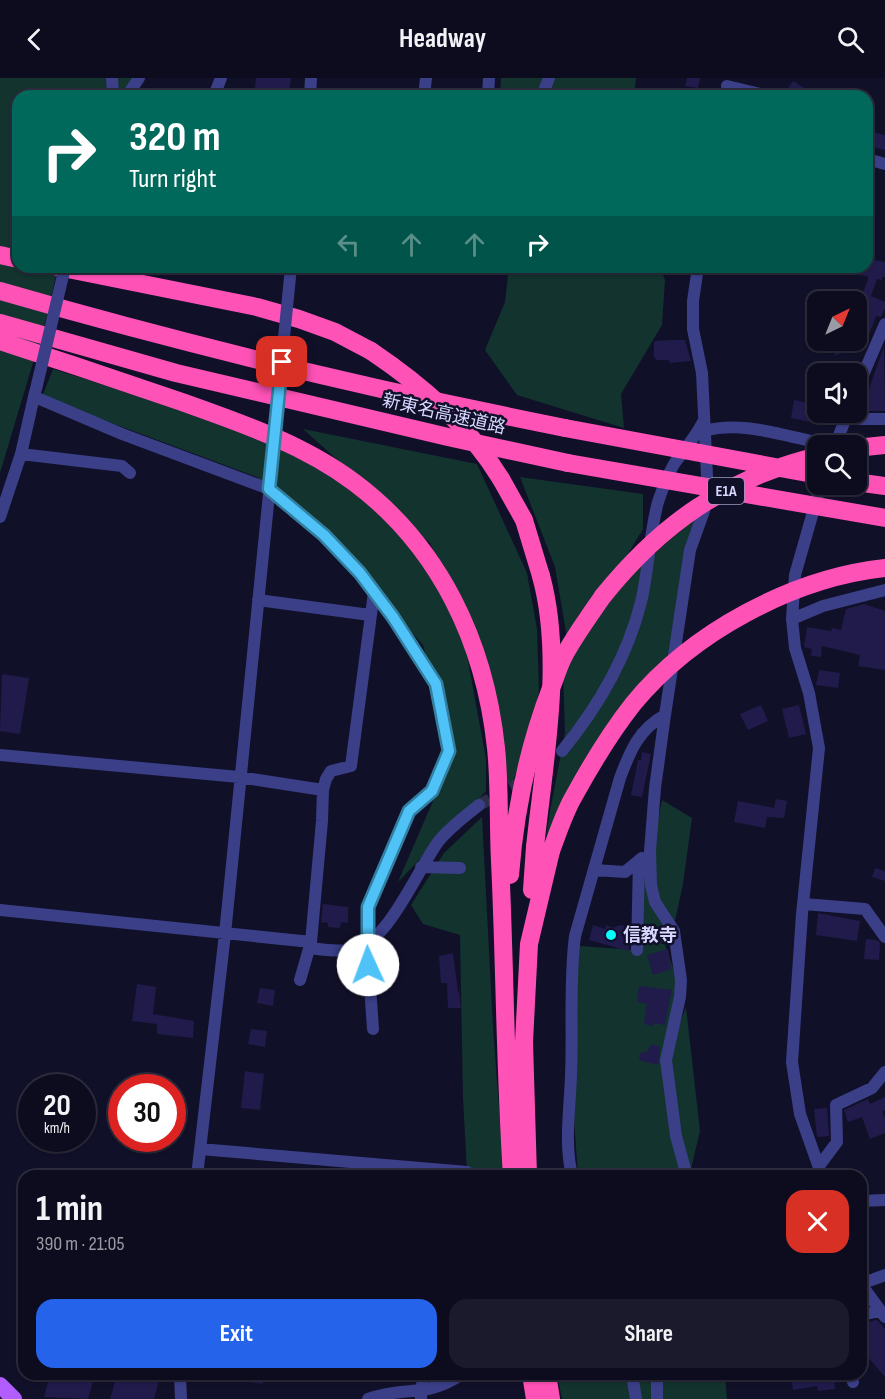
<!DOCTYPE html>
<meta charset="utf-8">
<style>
:root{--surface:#0d0c1f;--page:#1b1a2c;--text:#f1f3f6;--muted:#9a9ba4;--line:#2d2c3d;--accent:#2563eb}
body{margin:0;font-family:"Sofia Sans Condensed","Noto Sans JP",sans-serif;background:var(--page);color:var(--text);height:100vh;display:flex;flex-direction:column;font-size:22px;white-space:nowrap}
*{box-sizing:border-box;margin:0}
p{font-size:20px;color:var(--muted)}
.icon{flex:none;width:33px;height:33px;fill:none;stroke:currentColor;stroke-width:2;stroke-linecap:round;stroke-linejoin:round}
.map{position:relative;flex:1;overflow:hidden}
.sheet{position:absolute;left:18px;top:1092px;width:849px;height:210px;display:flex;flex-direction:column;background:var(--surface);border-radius:18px;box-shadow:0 2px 4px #0004,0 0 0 2px var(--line)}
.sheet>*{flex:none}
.hud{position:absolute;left:12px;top:12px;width:861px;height:183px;border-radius:18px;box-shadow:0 2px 4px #0004,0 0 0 2px var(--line);background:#00695c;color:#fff;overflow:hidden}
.needle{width:39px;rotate:43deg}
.controls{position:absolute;left:807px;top:213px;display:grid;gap:12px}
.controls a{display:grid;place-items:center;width:60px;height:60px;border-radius:12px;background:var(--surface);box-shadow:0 2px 4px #0004,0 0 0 2px var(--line);font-size:30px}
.speed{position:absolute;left:18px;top:996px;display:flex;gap:12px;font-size:30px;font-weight:700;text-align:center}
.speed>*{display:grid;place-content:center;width:78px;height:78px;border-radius:50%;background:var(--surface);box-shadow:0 2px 4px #0004,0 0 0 2px var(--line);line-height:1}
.speed small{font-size:15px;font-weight:400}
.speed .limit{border:9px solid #d22;background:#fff;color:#111}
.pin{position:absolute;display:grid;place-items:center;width:51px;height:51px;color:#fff;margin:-26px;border-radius:12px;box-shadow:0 3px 9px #0006}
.me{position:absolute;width:66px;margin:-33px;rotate:358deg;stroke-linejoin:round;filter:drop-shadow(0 0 4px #0008)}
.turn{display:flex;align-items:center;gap:21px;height:126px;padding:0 18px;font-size:27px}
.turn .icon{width:78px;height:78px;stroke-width:2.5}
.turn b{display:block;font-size:42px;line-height:51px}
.lanes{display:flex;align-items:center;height:57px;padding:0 18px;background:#0003;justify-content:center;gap:30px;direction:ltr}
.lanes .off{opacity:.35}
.round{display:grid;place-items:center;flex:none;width:63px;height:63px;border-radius:18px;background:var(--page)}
.summary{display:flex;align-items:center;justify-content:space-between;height:102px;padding:0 18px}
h1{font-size:36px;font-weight:700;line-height:45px}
.action{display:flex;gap:12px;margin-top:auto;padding:12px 18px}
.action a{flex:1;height:69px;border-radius:18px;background:var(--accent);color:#fff;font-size:24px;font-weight:700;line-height:69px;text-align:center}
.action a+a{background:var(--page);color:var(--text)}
header{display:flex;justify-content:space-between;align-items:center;height:78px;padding:0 18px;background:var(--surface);font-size:27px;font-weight:700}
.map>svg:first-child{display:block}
</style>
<header><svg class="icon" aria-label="back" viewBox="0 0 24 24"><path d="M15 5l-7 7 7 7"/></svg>Headway<svg class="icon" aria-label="search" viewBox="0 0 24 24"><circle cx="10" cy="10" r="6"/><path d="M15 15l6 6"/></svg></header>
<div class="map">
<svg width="885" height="1321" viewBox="0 0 885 1321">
<rect width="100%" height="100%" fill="#111029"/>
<path fill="#12332e" d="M0 0H133L122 18H18V189H58L47 238 0 395Z
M501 0H636L634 18H500Z
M509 189H660L665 202 662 247 621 316 624 350 517 317 485 272 505 224Z
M53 291 262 356 338 401 421 471 464 561 486 681V713L398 804 439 709 444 645 423 567 333 466 257 399 42 319Z
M303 351 477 386 527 495 537 551 539 611 534 648 512 705 503 704 458 523 430 465Z
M520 399 643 416V451L615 497 579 536 567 560 555 489Z
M701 434 672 576 624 623 546 760 550 733 565 655 563 594 617 509Z
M662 722 692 740 683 806 671 861 659 866H665L681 914 664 986 686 929 700 1053 691 1091 692 1098H578L571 998 579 868 637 872 639 788 650 783Z
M482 739 493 949 504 1098H468L467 1094 463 1020 460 857 423 846 411 827 444 775Z
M557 1296H725L727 1321H562Z"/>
<path fill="#201b4a" d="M256 0H291L289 18H254Z
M687 0H700L698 10 685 8Z
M793 3 806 11 802 18H783Z
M867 53 885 57V72L867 68Z
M870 181 885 184V199H882V202L877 201 871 218 885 224V230L881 239 876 238 867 262H869L868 265 834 278 840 262H856V215L862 217 869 199 842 193V189H867V182L869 183Z
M806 222H818V234H806Z
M671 262H685L691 283 670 285 669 282H657L654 279V263Z
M884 268 885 333H867L858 329 866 310 869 311Z
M794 322 818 327V334H828L825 347 791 340Z
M864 526 885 533V592L858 588 860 577 822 568 821 579 811 578 812 571 804 569 807 549 831 553 832 550 841 552 846 531Z
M819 592 840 595 838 610 816 607Z
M2 596 29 600 20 656 0 653Z
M761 627 768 643 748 652 740 636Z
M799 627 806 656 789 660 782 631Z
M642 674 651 676 642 719 631 717 638 682H641Z
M776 721 787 723 784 740 767 739 765 750 734 744 738 723 774 730Z
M875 790 885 793V803L872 799Z
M323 826 348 829V845L341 844 340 850 328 849V845L321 844Z
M818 835 860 843 857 863 816 857Z
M593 847 605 851 606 847 613 850 620 847 629 849V873L589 862Z
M866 861 877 862 880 865 879 882 864 881Z
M668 871 671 891 653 897 647 877Z
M453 875 458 914H459L461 930H448L447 905H441L439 878Z
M137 906 156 909 153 936 194 943 193 960 157 956V946L132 943Z
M639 908 672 912 665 947 653 945V948L644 946 647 926 637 924Z
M260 910 275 912 273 928 257 925Z
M251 951 267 953 265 969 248 966Z
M651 966 660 969 658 987 639 982 640 975 647 974Z
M245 993 264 996 260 1032 241 1030Z
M885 1019V1032L882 1033 885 1041V1055L870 1061 862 1039 848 1044 844 1032 868 1021 870 1026Z
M827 1030 829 1058 817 1059 814 1031Z
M877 1242 885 1251V1299L861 1271V1245Z
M50 1296H95L88 1321 44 1319Z
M117 1296H161L154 1321H110Z
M235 1296H264L263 1306 235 1302Z
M795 1296H844L845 1303 834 1305 835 1311 818 1313 817 1308 793 1312 791 1298H796Z"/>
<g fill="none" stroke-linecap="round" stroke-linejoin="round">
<path stroke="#2f2e49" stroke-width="12" stroke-dasharray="12 6" stroke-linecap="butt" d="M479 727 525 702"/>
<path stroke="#3a3f88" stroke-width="12" d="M112 0 113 18
M727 8 768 18
M127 18 139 0
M214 18 221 0
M310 18 311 0
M424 18 426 0
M488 18 489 0
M542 18 549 0
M867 81 885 86
M856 313 885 246
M35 319 122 356 269 411 324 457 360 495 393 539 436 606 449 673 432 713 409 733 368 829 367 866 373 951
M846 338 861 341H885
M704 353C747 341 792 362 835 367
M835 368 848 334
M21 376 122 388 130 395
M821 406 795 497 792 541 795 570 809 615 819 670 802 836 792 984 800 1036 822 1098
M0 439 21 376 35 314
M258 522 370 537
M792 541 823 528 885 512
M665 637 655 710 650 773 651 807 655 824 674 853 681 902 680 919 666 982 676 1058 687 1098
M562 673C598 629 627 580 641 524 649 491 649 457 658 424 662 412 668 397 674 386 684 372 695 360 703 344
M0 677 239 699 323 712
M421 789 460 790
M594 792 625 794 642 780
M804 826 865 831 885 859
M0 832 311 864 310 870C326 872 344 875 360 869 390 858 418 792 438 764 449 750 464 739 479 727
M637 872 639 782
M300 902 311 864 322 743 323 712 326 701 331 693 351 688 374 514
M200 1071 467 1094 468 1098
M819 1088 837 1064 836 1027 872 1010 885 994
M197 1098 225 856 270 406
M572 1098C564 1064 570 1031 571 997 573 950 569 904 575 858L620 700C630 673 639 651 665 637L690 472 704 433 707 398 702 295 693 251V223L698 189
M861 1123 885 1122
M885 1197 861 1206 885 1239
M861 1237 880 1233
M180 1296 181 1321
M632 1296 636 1321
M657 1296V1321
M852 1296 853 1304
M421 1320 423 1296
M368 1321C408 1307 425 1321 462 1296"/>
<path stroke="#b25eff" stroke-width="16" d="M0 1307 14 1321"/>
<path stroke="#ff52b7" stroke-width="18" d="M0 177 18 181
M58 189 257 229 299 241 335 254 371 273
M0 213C186 267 375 312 565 350
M0 245 176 295 448 359 568 385
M0 263C61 283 121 303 182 324 241 345 303 366 355 405 440 469 485 565 496 670 500 707 498 745 500 783 505 888 505 993 512 1098
M856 370 885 367
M501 401 524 442 541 498
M856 404 885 408
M510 797C515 733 528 670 551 610 556 599 559 586 565 576 576 556 590 537 603 518
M532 812 535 769
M528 1098 524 964 529 866 551 773
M531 1296 535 1321
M547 1296 551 1321"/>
<path stroke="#3a3f88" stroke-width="12" d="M36 311 65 189
M270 401 291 189"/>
<path stroke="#ff52b7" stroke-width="18" d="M371 273C423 308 468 347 501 401
M565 350 818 397
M568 385 885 440
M603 518C662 445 725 401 818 378
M535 769C544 684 564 581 541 498
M551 773C558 755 564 735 574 718 591 687 611 654 633 626 692 554 793 500 885 490"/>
</g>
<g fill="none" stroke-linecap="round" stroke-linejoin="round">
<g stroke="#337fa1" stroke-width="15">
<path id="route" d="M282 284 269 411 324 457 360 495 393 539 436 606 449 673 432 713 409 733 368 829V887"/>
</g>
<use href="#route" stroke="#4fc3f7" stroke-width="10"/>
</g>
<circle fill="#03fffe" stroke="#111029" stroke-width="2" cx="611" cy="857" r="6"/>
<g text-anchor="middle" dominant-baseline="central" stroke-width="5" stroke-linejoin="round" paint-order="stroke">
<rect fill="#111029" stroke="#9c9bbf" stroke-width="1.5" x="708" y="400" width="36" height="26" rx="4.5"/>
<g font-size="16" font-weight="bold" fill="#d8d7ff">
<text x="726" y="413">E1A</text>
</g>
<g font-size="18" fill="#d8d7ff" stroke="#111029">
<text transform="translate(444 336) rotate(13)">新東名高速道路</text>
</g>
<g font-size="18" font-weight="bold" fill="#d8d7ff" stroke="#111029" text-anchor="start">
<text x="623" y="857">信教寺</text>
</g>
</g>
</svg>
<div class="controls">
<a><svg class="needle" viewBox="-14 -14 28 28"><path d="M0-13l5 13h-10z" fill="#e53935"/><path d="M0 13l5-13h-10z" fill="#9a9ba4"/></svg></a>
<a><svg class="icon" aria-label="sound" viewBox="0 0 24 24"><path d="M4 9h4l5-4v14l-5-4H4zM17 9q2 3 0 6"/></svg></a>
<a><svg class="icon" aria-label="search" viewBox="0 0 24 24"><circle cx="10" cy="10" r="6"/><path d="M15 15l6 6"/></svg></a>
</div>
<div class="speed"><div>20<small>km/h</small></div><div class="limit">30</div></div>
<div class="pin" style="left:282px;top:284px;background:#d93025"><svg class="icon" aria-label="arrive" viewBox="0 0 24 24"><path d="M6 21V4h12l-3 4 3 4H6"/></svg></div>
<svg class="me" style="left:368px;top:887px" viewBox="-20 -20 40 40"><circle r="19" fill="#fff"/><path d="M0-13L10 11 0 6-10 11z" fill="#4fc3f7"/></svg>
<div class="hud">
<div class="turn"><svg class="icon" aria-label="right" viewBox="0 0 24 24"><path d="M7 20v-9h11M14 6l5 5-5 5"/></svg><div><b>320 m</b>Turn right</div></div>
<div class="lanes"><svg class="icon off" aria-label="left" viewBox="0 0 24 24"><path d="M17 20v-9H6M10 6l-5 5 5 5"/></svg><svg class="icon off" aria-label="ahead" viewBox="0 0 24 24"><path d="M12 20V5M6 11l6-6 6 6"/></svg><svg class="icon off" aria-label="ahead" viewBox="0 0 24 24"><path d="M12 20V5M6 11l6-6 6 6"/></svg><svg class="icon" aria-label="right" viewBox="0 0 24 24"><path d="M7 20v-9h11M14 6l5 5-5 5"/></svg></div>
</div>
<section class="sheet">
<div class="summary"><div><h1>1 min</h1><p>390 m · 21:05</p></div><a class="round" style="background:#d93025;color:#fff"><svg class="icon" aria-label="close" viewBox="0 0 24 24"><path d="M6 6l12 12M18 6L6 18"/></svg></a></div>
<div class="action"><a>Exit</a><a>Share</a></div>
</section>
</div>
